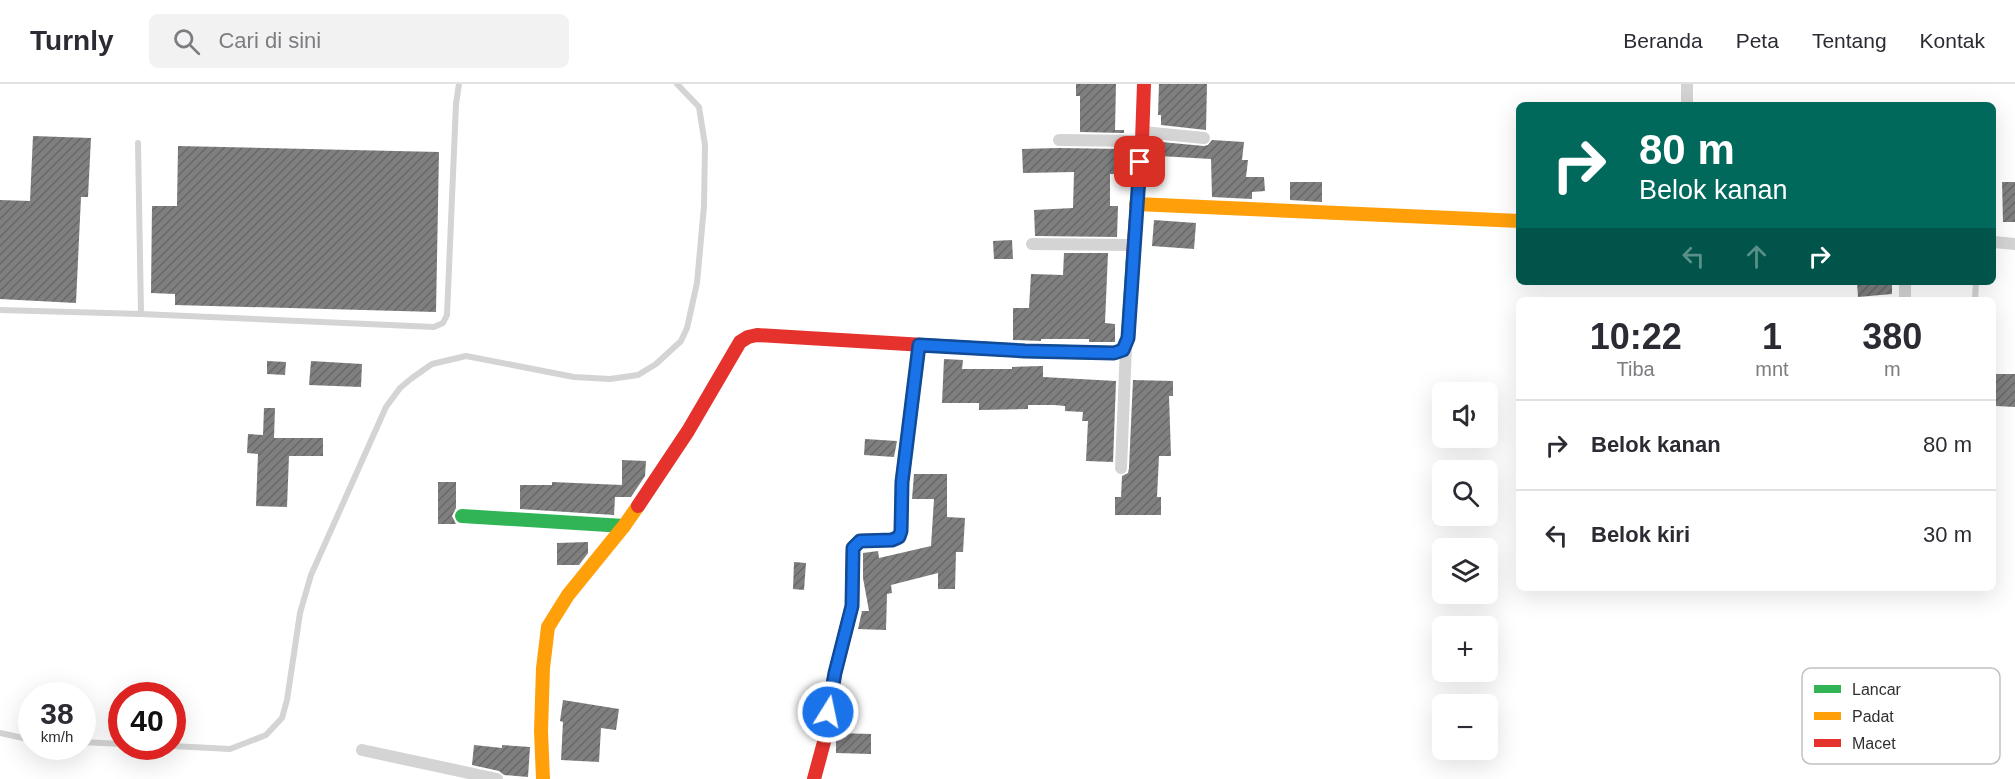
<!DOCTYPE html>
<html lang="id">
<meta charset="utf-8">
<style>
:root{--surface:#fff;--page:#f2f2f3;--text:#2b2b33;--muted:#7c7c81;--line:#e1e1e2}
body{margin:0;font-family:Arial,sans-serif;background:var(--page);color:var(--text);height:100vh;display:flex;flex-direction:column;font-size:22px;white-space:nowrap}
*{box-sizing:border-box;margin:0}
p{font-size:20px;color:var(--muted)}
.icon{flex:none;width:33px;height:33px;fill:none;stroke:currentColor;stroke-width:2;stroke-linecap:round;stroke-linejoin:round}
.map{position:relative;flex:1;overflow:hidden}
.side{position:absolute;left:1516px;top:213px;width:480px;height:294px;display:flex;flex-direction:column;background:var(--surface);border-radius:9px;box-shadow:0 6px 24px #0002}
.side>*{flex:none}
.guide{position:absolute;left:1516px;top:18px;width:480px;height:183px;border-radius:9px;box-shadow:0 6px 24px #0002;background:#00695c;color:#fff;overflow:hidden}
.tools{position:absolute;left:1432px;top:298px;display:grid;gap:12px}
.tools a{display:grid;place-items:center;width:66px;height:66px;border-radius:9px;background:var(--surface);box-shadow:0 6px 24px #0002;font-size:30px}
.speed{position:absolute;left:18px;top:598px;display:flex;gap:12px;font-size:30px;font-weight:700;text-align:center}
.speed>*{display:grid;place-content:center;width:78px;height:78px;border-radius:50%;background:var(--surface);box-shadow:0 6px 24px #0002;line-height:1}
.speed small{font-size:15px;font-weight:400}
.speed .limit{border:9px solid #d22;background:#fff;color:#111}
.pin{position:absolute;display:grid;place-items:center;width:51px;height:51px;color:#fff;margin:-26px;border-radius:12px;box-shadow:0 3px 9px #0006}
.me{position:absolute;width:66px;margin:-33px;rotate:10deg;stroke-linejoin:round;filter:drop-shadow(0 0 4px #0008)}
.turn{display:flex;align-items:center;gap:21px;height:126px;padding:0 24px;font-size:27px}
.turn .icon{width:78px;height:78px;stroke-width:2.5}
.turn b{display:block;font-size:42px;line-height:51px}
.lanes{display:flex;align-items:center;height:57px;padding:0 24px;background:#0003;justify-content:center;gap:30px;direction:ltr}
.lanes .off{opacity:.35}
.eta{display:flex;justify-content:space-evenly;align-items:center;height:102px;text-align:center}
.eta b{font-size:36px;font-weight:800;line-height:42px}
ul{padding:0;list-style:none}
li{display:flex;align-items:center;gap:18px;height:90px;padding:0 24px;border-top:2px solid var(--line)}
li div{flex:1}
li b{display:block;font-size:22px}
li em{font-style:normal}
header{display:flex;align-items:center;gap:36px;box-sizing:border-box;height:84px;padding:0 30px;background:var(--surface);border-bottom:2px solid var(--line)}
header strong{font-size:28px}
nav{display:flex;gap:33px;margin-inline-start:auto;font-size:21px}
.search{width:420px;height:54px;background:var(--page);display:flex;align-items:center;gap:15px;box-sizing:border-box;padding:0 21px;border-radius:9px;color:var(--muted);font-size:22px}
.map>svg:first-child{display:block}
</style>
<header>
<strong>Turnly</strong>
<div class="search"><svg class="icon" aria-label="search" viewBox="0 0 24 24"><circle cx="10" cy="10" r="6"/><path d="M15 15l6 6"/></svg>Cari di sini</div>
<nav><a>Beranda</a><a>Peta</a><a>Tentang</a><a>Kontak</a></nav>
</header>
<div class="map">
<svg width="2015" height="695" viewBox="0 0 2015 695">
<defs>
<pattern id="building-hatch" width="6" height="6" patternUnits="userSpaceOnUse" patternTransform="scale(1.5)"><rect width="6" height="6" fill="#7f7f7f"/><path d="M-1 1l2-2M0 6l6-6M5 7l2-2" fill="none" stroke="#686868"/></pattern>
</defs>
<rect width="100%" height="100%" fill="#fff"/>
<path fill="url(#building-hatch)" d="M1076 0H1116L1115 46H1124V49L1080 48V12H1076Z
M1159 0H1207L1206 46 1161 41V31H1158Z
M33 52 91 54 88 113H81L76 219 0 215V116L30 117Z
M1212 56 1244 58 1242 76H1248L1246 93H1264L1265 107 1252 108V115L1212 113 1211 75 1160 72 1161 58 1204 62 1208 61Z
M178 62 439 68 436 228 175 221V210L151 209 152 122H177Z
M1058 64 1124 65V72L1128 71V90H1110V122H1118L1117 153 1035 152 1034 126 1073 124 1074 88 1023 89 1022 65Z
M1290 98H1322V118L1290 116Z
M2002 98H2015V138H2003Z
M1154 136 1196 139 1194 165 1152 162Z
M1012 156 1013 175H994L993 157Z
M1064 169H1108L1105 239 1115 240V258H1089V255H1041V257L1013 256V224H1029L1031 190 1063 191Z
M1857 198H1892V210L1858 213Z
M944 275 963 276 962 285H1012V283L1043 282V293L1116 297 1113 378 1086 377 1088 337H1082L1083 328 1065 327V322L1055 321H1028V325L979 326V319H942Z
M267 277 286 278 285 291 267 290Z
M311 277 362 280 361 303 309 301Z
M1996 290H2015V323L1996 322Z
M1133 296 1173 297V312H1169L1171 372H1159L1157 413H1161V431H1115V413H1121L1122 392 1128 389 1129 384Z
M264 324H275L274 354H323V372H289L287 423 256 422 258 370 247 369 248 350 263 351Z
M865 355 897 357 894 373 864 371Z
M622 376 646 377 645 392 631 413H615L614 431 520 425V401H552V398L622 401Z
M914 390H947V433L965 434 963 468H956L955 505H938V489L891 501 892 509 887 510 886 546 858 545 862 527H869L863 494V469L878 467 879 474 931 462 934 415H912Z
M438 398H456V424L452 432 456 440H438Z
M588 458V469L579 481H557V459Z
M794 478 806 479 804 506 793 505Z
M563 616 619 625 616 646 601 644 599 678 561 676 563 638 560 637Z
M836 649 871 650V670L836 669Z
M474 661 502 664V661L530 663 528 693 504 691 499 687 472 681Z"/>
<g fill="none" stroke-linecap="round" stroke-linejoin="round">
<path stroke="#d4d4d4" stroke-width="6" d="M138 59 141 230
M1975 216 1976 198
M0 226 141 230 434 243 443 239 447 231 456 20 459 0
M0 649 32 656
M82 658 122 660
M172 662 230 665 266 651 282 634 287 616 300 529 311 491 386 323 400 304 412 294 432 280 466 272 574 293 610 295 638 291 656 280 681 257 687 244 697 199 704 122 705 61 699 23 677 0"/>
<path stroke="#d4d4d4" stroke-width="12" d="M1687 0V21
M1143 48 1204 54
M1059 56 1142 57
M1994 158 2015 160
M1032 160 1134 161
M1905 216V198
M1121 384 1126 262
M362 666 497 695"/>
<path stroke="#30b455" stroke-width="14" d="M924 261 1025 267 1114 269 1123 266 1128 254 1133 171
M462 432 624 442
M855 462 860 457 892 456 899 453 901 447 902 398 919 261"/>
<path stroke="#ff9f0a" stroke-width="14" d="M1136 120 1520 137
M543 695 541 647 543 584 548 543 568 511 624 442 638 422"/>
<path stroke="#e5322d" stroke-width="14" d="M1133 171 1142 57 1144 0
M638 422 688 347 740 258 748 253 757 251 924 261
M814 695 824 658 835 589 852 522 853 464 855 462"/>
</g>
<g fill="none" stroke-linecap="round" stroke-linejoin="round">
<g stroke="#114b97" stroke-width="15">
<path id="route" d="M828 628 835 589 852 522 853 464 860 457 892 456 899 453 901 447 902 398 919 261 1025 267 1114 269 1123 266 1128 254 1140 78"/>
</g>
<use href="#route" stroke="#1a73e8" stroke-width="10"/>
</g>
<rect x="1802" y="584" width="198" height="96" rx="9" fill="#fff" stroke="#c1c1c1" stroke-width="1.5"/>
<rect x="1814" y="601" width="27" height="8" fill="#30b455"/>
<rect x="1814" y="628" width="27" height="8" fill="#ff9f0a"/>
<rect x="1814" y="655" width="27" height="8" fill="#e5322d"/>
<g font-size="16" fill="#303030">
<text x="1852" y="611">Lancar</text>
<text x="1852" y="638">Padat</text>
<text x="1852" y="665">Macet</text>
</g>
</svg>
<div class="tools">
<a><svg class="icon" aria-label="sound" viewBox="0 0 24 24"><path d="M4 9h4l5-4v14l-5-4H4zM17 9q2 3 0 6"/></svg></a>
<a><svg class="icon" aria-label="search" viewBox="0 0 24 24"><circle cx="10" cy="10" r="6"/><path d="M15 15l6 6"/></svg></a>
<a><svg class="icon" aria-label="layers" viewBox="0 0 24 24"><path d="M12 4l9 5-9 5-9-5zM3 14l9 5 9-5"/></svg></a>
<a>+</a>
<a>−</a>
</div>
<div class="speed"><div>38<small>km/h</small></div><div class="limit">40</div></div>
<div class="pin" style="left:1140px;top:78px;background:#d93025"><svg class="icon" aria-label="arrive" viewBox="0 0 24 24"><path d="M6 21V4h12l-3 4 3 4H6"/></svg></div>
<svg class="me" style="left:828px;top:628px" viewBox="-20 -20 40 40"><circle r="17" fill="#1a73e8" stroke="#fff" stroke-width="3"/><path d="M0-11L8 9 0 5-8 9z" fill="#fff"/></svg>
<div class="guide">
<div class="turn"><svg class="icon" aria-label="right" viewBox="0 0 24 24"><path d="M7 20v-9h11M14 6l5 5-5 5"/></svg><div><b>80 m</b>Belok kanan</div></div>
<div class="lanes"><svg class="icon off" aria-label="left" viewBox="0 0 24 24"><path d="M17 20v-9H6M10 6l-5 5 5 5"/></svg><svg class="icon off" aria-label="ahead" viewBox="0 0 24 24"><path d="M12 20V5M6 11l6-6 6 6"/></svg><svg class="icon" aria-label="right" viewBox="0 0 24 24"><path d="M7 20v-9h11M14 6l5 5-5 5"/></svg></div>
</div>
<section class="side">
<div class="eta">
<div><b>10:22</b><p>Tiba</p></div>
<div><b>1</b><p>mnt</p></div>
<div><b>380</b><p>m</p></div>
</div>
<ul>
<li><svg class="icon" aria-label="right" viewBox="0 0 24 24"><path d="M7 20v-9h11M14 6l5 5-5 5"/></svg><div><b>Belok kanan</b></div><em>80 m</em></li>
<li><svg class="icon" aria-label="left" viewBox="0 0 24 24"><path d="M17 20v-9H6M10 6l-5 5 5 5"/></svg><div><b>Belok kiri</b></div><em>30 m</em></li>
</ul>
</section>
</div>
